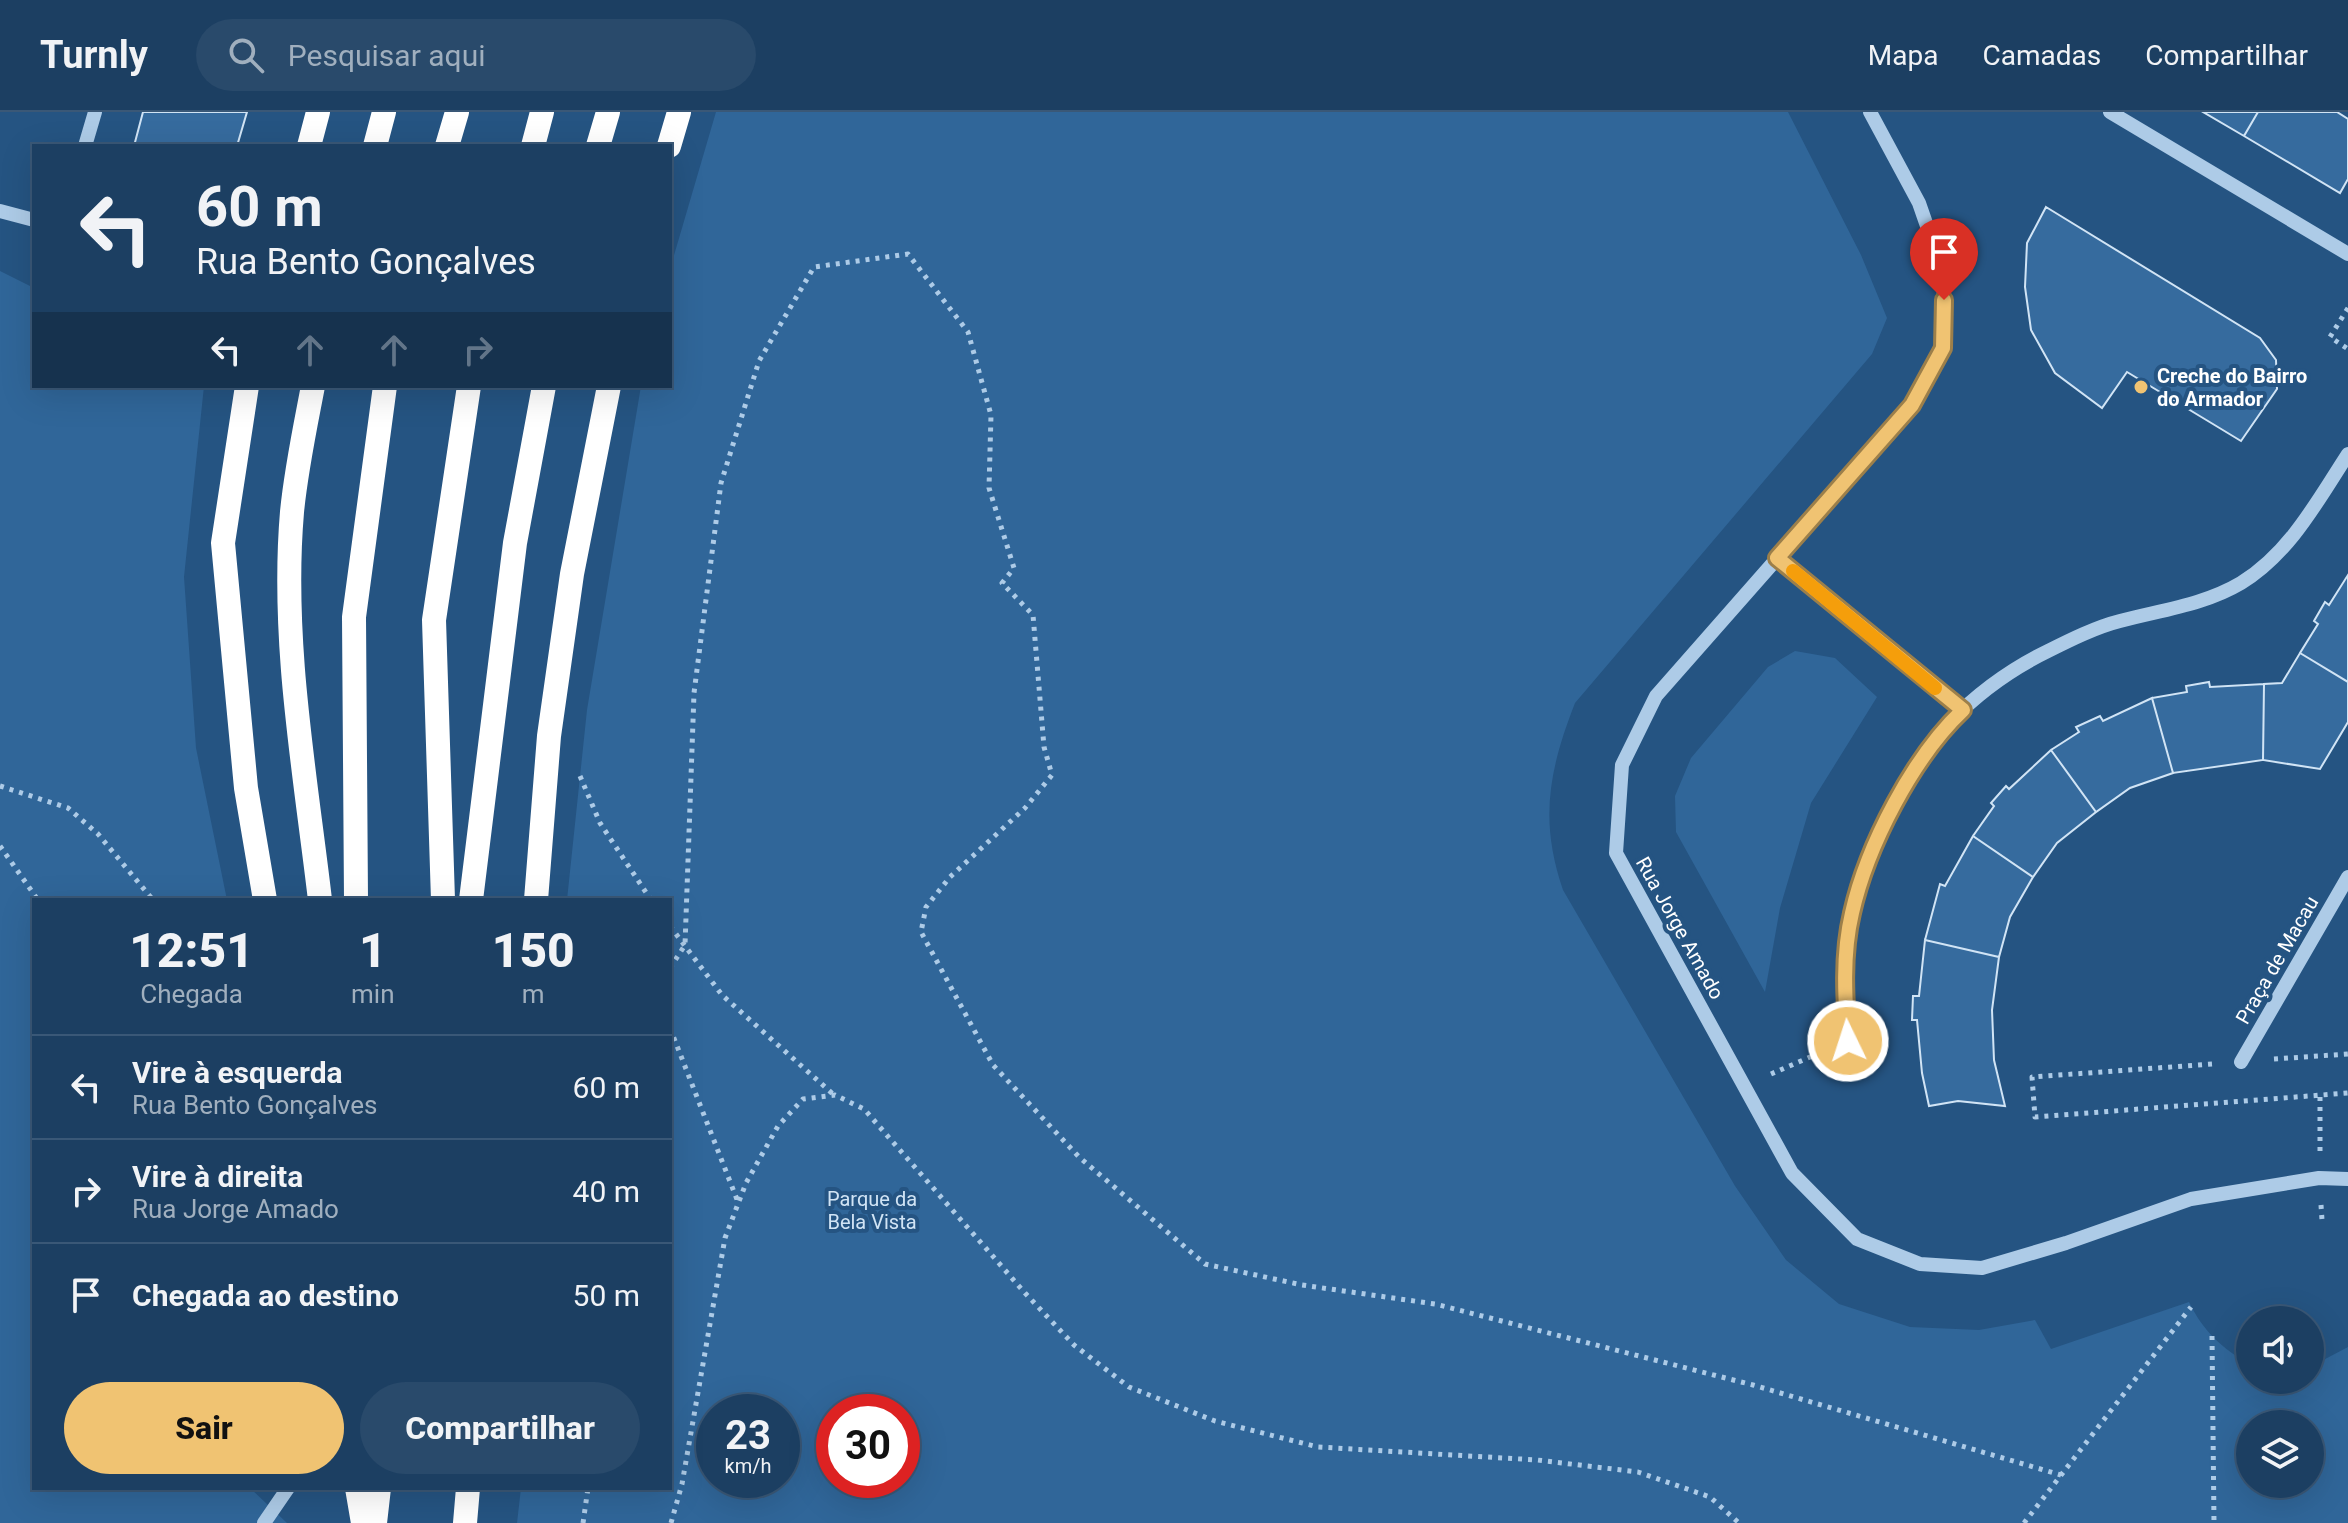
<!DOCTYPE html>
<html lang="pt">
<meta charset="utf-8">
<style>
:root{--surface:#1c3f62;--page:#294a6b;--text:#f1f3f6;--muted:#a0afbe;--line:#3a5877;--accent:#f0c372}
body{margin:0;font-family:Roboto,sans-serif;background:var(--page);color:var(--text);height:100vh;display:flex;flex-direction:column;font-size:30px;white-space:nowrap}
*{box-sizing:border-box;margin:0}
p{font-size:26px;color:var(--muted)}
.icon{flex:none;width:44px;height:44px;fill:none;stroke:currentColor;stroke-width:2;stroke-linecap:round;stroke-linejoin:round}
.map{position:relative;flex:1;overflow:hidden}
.panel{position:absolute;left:32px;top:786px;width:640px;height:592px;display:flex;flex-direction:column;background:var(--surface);border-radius:0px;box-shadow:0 8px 32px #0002,0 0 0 2px var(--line)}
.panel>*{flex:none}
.top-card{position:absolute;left:32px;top:32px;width:640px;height:244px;border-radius:0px;box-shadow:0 8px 32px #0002,0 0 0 2px var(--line);background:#1c3f62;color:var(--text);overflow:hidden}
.controls{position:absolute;left:2236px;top:1194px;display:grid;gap:16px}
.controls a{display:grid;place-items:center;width:88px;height:88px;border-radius:50%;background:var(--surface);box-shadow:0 8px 32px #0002,0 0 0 2px var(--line);font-size:40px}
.speed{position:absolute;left:696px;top:1282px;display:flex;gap:16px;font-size:40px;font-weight:700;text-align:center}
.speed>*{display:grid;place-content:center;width:104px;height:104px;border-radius:50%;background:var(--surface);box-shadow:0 8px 32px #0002,0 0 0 2px var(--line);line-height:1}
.speed small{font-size:20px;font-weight:400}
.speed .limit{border:12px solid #d22;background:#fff;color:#111}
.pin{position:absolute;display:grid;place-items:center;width:68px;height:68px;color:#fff;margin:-82px -34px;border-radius:50% 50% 50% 0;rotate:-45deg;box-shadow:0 0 8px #0007}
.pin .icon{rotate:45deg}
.me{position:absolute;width:88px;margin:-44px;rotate:356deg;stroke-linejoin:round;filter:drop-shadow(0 0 6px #0008)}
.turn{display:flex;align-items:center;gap:28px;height:168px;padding:0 32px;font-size:36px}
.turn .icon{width:104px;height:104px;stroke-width:2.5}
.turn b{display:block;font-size:56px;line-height:68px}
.lanes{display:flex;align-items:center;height:76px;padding:0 32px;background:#0003;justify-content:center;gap:40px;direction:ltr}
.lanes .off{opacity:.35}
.eta{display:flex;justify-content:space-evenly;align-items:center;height:136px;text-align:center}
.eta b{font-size:48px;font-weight:800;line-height:56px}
.button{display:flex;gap:16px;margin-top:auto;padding:16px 32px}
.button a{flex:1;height:92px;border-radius:48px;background:var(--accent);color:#111;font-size:32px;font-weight:800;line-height:92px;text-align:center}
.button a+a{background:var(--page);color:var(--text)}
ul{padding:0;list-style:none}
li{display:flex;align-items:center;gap:24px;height:104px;padding:0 32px;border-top:2px solid var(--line)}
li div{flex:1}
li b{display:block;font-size:30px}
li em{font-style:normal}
header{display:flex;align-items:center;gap:48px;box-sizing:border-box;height:112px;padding:0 40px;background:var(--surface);border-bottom:2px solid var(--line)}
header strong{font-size:38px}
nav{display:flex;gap:44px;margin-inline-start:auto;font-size:28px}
.search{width:560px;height:72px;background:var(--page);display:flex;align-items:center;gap:20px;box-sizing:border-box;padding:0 28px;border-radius:44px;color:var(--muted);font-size:30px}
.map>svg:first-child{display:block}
</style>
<header>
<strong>Turnly</strong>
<div class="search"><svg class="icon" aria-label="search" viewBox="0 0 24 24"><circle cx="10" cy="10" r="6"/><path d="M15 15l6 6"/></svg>Pesquisar aqui</div>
<nav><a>Mapa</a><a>Camadas</a><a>Compartilhar</a></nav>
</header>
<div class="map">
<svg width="2348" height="1411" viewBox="0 0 2348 1411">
<rect width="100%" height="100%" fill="#255482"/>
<path fill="#306699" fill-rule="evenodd" d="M716 0H1788L1861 143 1887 206 1872 242 1575 591C1549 658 1539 708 1563 778L1735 1074 1786 1148 1839 1192 1910 1215 1979 1218 2035 1208 2051 1237 2189 1190C2203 1219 2222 1236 2250 1253V1268H2310V1255L2348 1235V1411H517L521 1376H670V788H567L587 598 641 274H670V157ZM782 1300V1368H714V1300ZM902 1300V1368H834V1300ZM2310 1312V1372H2250V1312Z
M0 159 34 176V274H204L184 465 196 636 227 788H34V1376H250L287 1411H0Z
M1795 539 1835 546 1877 585 1811 691 1780 796 1765 880 1676 720 1675 684 1691 646 1768 555Z"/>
<path fill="#366b9e" stroke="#d1e4f5" stroke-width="2" d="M143 0H247L237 34H134Z
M2203 0H2258L2244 24Z
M2258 0H2337L2348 7V67L2340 81 2244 24Z
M2046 95 2260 226 2276 248 2277 277 2241 329 2127 260 2102 296 2055 261 2031 218 2025 175 2027 131Z
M2348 463V570L2300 541 2318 512 2314 509 2325 490 2329 493Z
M2300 541 2348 570V610L2320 657 2263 648 2264 572 2282 571Z
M2209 570 2210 575 2264 572 2263 648 2173 661 2152 586 2187 580 2186 574Z
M2152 586 2173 661 2130 676 2096 700 2051 638 2079 620 2076 615 2100 604 2103 609Z
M2051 638 2096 700 2057 731 2033 765 1973 724 1994 694 1991 691 2006 674 2009 677Z
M1973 724 2033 765 2010 805 1999 845 1925 828 1940 772 1945 774Z
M1925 828 1999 845 1992 898 1994 948 2005 994 1958 989 1929 994 1922 961 1917 908H1912L1913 884H1919Z"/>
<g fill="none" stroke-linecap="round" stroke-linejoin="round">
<path stroke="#adcbe7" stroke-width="5" stroke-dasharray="4 6" stroke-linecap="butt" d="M2348 196 2330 225 2348 237
M580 664 600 711 651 788
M0 674 68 696 98 722 153 788
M0 734 38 788
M670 814 722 883 834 983
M670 856 685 833 694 581 721 371 759 249 814 155 908 142 968 220 991 303 989 376 1014 456 1002 471 1033 503 1044 635 1052 663 1025 696 950 765 926 795 921 820 993 953 1079 1045 1205 1152 1302 1173 1435 1192 1753 1273 2061 1363
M670 916 738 1090
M2274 947 2348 942
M2212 952 2032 965 2035 1005 2348 981
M1771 962 1824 939
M2320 1039V983
M2321 1093 2322 1108
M2212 1224 2214 1411
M583 1411 588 1376
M671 1411 682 1372 725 1126 746 1071 778 1014 803 987 835 983 864 997 1025 1181 1074 1233 1129 1275 1215 1309 1318 1335 1537 1348 1638 1360 1710 1385 1739 1411
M2024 1411 2191 1195"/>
<path stroke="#adcbe7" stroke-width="14" d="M1870 0 1919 91 1944 163 1943 236 1912 293 1656 584 1622 653 1616 741 1792 1061 1857 1127 1920 1152 1982 1156 2066 1131 2191 1087 2319 1066 2348 1067
M2110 0 2348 142
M85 34 95 0
M0 99 34 108
M1777 446 1963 598
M1848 929C1844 887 1843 845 1851 803 1863 747 1911 651 1950 610 1978 581 2011 557 2048 539 2070 528 2096 515 2120 509 2161 498 2204 493 2241 471 2290 441 2318 388 2348 342
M2241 950 2348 765
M264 1411 288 1376"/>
<path stroke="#fff" stroke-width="24" d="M309 34 318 0
M375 34 384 0
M447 34 457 0
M533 34 542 0
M598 34 608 0
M669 34 679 0
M247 274 223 431 246 676 265 788
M313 274C305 316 296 358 292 400 281 529 305 660 320 788
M356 788 354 505 385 274
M443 788 434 508 469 274
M471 788 515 431 544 274
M536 788 549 624 572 462 609 274
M357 1376 363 1411
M375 1411 379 1376
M465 1411 468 1376"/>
</g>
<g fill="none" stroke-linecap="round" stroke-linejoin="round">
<g stroke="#9c7f4a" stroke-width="20">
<path id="route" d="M1848 929C1845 887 1842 843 1852 801 1867 734 1913 645 1963 598L1777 446 1912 293 1943 236 1944 188"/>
</g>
<use href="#route" stroke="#f0c372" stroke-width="14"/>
<path stroke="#f59e0b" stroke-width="14" d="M1793 459 1935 576"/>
</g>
<circle fill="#f0c372" stroke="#255482" stroke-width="3" cx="2141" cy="275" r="8"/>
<g text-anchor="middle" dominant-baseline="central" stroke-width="8" stroke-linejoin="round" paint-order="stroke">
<g font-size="20" font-weight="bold" fill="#fff" stroke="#255482" text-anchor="start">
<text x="2157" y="264">Creche do Bairro<tspan x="2157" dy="23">do Armador</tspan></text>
</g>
<g font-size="20" fill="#fff" stroke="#255482">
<text transform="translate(1680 816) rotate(61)">Rua Jorge Amado</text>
<text transform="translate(2277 848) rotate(-60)">Praça de Macau</text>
</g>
<g font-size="20" fill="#d1e4f5" stroke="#255482">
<text x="872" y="1087">Parque da<tspan x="872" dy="23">Bela Vista</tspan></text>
</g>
</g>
</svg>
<div class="controls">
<a><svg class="icon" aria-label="sound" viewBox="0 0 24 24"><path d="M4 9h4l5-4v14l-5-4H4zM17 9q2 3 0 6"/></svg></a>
<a><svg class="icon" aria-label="layers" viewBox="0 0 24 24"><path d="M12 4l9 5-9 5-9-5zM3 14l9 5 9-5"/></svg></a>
</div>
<div class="speed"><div>23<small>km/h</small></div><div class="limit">30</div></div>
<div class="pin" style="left:1944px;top:188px;background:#d93025"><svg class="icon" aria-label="arrive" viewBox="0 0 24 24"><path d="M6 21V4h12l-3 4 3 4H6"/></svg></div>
<svg class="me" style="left:1848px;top:929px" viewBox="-20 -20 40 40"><circle r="17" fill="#f0c372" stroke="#fff" stroke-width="3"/><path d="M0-11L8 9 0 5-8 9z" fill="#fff"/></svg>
<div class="top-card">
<div class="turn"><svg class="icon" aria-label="left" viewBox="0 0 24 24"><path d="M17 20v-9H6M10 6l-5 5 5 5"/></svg><div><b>60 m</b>Rua Bento Gonçalves</div></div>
<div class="lanes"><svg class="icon" aria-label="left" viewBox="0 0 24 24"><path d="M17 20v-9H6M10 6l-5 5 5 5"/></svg><svg class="icon off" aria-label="ahead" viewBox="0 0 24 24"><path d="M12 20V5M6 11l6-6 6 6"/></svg><svg class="icon off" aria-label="ahead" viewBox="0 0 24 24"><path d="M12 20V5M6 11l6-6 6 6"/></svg><svg class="icon off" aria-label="right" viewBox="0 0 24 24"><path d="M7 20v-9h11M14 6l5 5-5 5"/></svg></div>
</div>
<section class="panel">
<div class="eta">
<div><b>12:51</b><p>Chegada</p></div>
<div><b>1</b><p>min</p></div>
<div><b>150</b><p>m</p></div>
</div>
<ul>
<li><svg class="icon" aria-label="left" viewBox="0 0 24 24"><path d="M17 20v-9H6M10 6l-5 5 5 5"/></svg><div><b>Vire à esquerda</b><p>Rua Bento Gonçalves</p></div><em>60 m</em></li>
<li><svg class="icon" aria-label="right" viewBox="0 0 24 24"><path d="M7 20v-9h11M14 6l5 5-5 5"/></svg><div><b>Vire à direita</b><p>Rua Jorge Amado</p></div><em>40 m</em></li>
<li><svg class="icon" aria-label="arrive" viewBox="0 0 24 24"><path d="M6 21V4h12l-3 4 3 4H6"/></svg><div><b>Chegada ao destino</b></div><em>50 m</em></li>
</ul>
<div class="button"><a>Sair</a><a>Compartilhar</a></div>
</section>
</div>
